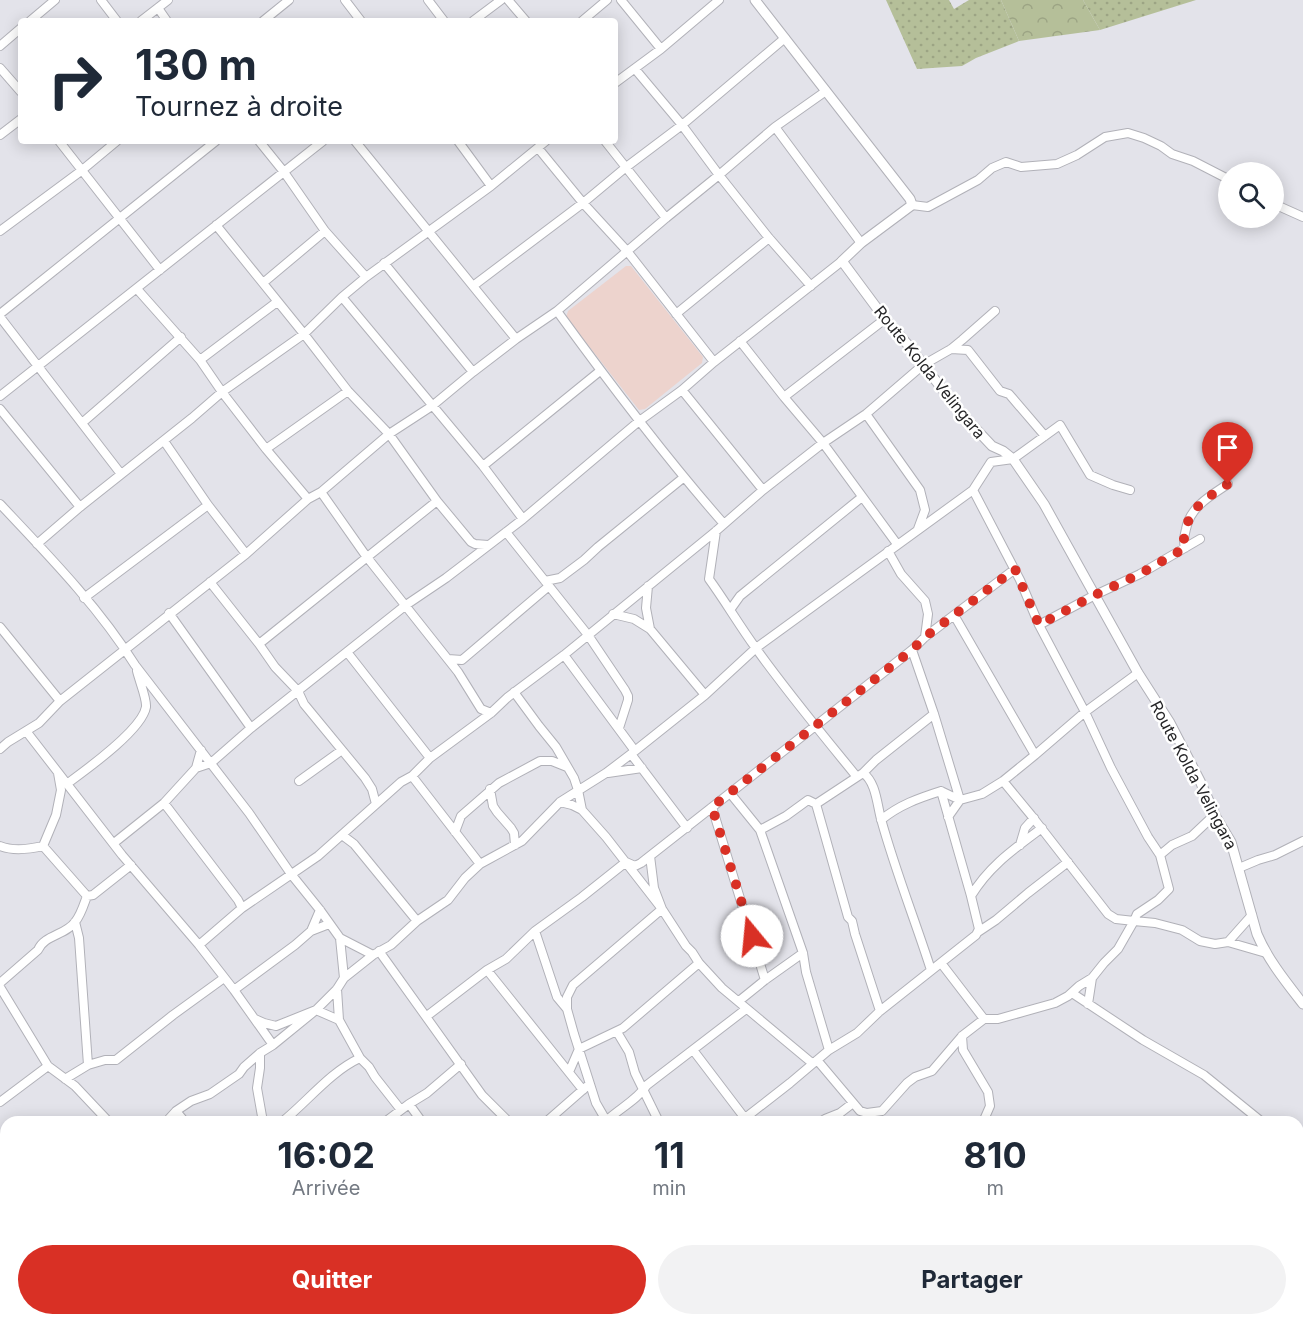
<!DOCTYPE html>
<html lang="fr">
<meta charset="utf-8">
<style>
:root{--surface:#fff;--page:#f2f2f3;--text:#1f2937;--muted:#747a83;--accent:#d93025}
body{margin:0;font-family:Inter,sans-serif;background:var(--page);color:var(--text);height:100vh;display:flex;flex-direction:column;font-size:22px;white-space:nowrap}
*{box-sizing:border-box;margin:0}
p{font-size:20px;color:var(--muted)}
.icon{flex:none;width:33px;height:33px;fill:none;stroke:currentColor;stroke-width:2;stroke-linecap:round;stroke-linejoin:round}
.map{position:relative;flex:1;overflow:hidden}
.side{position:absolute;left:0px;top:1116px;width:1304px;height:210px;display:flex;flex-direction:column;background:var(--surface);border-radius:18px 18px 0 0;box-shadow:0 3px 15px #0003}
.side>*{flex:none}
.guide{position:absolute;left:18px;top:18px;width:600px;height:126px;border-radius:6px;box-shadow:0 3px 15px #0003;background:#fff;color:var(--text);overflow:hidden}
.fabs{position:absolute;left:1218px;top:162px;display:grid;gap:12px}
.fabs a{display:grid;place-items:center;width:66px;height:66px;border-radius:50%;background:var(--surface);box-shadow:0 3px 15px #0003;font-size:30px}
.pin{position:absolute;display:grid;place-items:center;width:51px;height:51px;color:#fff;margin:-62px -26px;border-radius:50% 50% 50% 0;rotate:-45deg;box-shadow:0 0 6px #0007}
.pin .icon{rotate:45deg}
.me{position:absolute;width:66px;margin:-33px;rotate:343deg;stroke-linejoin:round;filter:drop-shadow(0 0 4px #0008)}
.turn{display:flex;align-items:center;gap:21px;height:126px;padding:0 18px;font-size:27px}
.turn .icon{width:78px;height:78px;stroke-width:2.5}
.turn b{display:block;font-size:42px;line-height:51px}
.eta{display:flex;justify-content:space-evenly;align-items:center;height:102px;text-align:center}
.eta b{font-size:36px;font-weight:700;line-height:42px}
.cta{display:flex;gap:12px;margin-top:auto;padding:12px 18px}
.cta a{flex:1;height:69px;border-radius:36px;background:var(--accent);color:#fff;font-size:24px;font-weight:700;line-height:69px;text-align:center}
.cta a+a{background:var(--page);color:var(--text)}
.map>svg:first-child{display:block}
</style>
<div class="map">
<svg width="1303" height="1326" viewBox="0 0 1303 1326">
<defs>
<pattern id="grass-dots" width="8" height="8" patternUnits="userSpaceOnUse" patternTransform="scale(1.5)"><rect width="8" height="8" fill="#b5bf99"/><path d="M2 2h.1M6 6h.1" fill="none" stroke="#9ca484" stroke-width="1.8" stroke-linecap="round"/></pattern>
<pattern id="forest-crowns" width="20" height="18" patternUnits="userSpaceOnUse" patternTransform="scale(1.5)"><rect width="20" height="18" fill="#b5bf99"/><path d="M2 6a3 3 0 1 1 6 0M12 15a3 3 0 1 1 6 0" fill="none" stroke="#9ca484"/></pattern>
</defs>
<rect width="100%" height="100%" fill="#e3e3ea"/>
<path fill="#edd3cd" d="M626 266H631L703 357 702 363 645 409 639 410 566 317 568 311Z"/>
<path fill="url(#grass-dots)" d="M886 0H949L954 9 969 0H1001L1019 41 976 58 962 66 917 69Z
M1083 0H1196L1100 30Z"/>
<path fill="url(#forest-crowns)" d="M1001 0H1083L1100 30 1019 41Z"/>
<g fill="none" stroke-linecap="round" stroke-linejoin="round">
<g stroke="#b1b1b8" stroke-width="10">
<path id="minor" d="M101 0 117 21
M345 0 361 21
M428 0 444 21
M508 0 526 21
M621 0 661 49
M158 8 167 21
M30 21 55 0
M141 21 168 0
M263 21 289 0
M473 21 501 0
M582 21 607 0
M0 46 21 28
M0 68 21 92
M635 69 682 125 719 175 769 238 811 286
M615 83 661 49 719 0
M775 127 861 243
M0 135 21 119
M59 141 160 270
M259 141 284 172 325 231 366 277
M355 141 516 339
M458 141 491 186
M605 141 666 218
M538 148 583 203 627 251 714 362
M1274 204 1303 217
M912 205 928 207 978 180 992 168 1006 162 1021 167 1057 164 1077 155 1105 137 1128 133 1144 138 1161 146 1172 154 1193 161 1228 179
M216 225 304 334 348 391 389 434 437 501 471 542 475 544 488 545
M0 231 81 171 117 141
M384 263 473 372
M263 283 325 231
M473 286 583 203 625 168 682 125 785 38
M137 289 200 360 222 392 266 449 308 499
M342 297 483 466 523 519
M557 311C610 384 664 456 724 524
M0 314 216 141
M676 314 769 238
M0 317 121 474
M740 341 784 397 823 443 897 544
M951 349 968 350 1000 391 1009 394 1045 436
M200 360 277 302
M682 390 763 490
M0 396 323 141
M784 397 885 319
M0 409 80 507
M866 414 920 490 925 510 918 529
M82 423 181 337
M164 441 208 505 246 554
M266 449 348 391
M483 466 600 371
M973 490 1020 580 1039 625 1085 712 1111 768 1148 837 1160 855 1169 889 1158 900 1137 914 1134 921 1116 919 1108 914 1031 815 1003 781
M321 492 366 556 458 672 481 709 491 713
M0 504C48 555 98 606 135 665L249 813 291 874 320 910 340 938 373 955
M716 531 709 579C725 601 739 625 755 647 787 692 822 734 857 777
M506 532 588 635 625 690 628 696V700L619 728
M37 544 80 507 192 418 222 392 304 334 342 297 366 277 491 186 546 141
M1185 548C1183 541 1184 536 1186 529 1190 507 1210 496 1228 484
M888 551 901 574 925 601 928 614 925 637
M545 581 560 578 584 560 598 547 683 478
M210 582 259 644 275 667 298 691 304 704 365 778 372 789 376 804
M648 586 646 608 650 629
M84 598 208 505
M730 610 740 596 862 497
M169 613 251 728
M613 614 634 619 650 629 705 695
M954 615 1035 755
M1039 625 1095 595 1140 574 1200 539
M0 627 60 701
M259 644 437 501
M912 650 934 714 960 800 948 817
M347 652 430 758
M564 655 635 751
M448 659 462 660 549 586
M514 692 539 726 556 747 574 778 578 790 582 810
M26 731 122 855 199 945 234 990 273 1045
M0 749 8 742 39 723 60 701 246 554 308 499 321 492 389 434 432 406 473 372 516 339 557 311 666 218 719 175 775 127 826 91
M631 754 687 828
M196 768 211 763 251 728 406 605 446 578 523 519 638 422 682 390 714 362 842 261
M608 773 642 768
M863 773C876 782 877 804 881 819 895 870 915 920 931 970
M412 776 480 864
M299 781 342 750
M68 783C87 769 142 730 146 707 147 699 139 680 137 671
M490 789 493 806 497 812 511 828 514 833 515 845
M941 791 971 896
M730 793 760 830 786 816 808 800 816 804 848 917 852 921 855 934 880 1011
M560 802 572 805 582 810 606 837 662 909 686 946 692 952 699 963 722 988 812 1063
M164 803 238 900 242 908
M816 804 863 773 876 760 934 714
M712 807 765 980
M881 820C899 805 919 798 941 791L960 800 982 794 1003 781 1035 755 1085 712 1138 673
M760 830 803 953 806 972 829 1050
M455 832 461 816 499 783 540 761H552L567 767
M342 835 354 844 417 921
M114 843 164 803 196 768 201 750
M1020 845 1025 828 1034 818
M0 846C12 851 30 849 43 846L87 896
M43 846 56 815 61 790 58 773
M1160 855 1172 845 1192 836 1209 820 1216 817
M626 862 635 866 641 863 912 650 925 637 1015 569
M1239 868 1258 860 1275 855 1303 841
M311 931 320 910
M535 931 557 997 567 1009 574 1034 596 1103 607 1122
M978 932 996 920 1028 893 1068 862
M340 938 344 978
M1228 942 1266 953
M199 945 242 908 318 856 401 782 412 776 430 758 491 713 508 697 564 655 716 531 763 490 823 443 866 414 923 365 951 349 962 340 995 311
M379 951 482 1095 509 1122
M487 970 583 1090
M0 983 38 950C44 935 66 935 75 922 81 915 84 904 87 896L93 895 131 865
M0 987 48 1066 0 1102
M337 989 339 1020
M234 990 295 945 311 931 329 924
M1072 993 1143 1040 1204 1075 1262 1122
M739 1001 765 980 803 953
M1088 1004 1092 978
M567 1009V997L573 985 662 909 654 888 650 856
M427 1016 487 970 506 959 535 931 582 897 626 862
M255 1019 264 1023 276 1026 316 1010 339 1020 360 1058 369 1067 375 1077 401 1110
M984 1019H998L1055 1003 1068 996 1079 986 1092 978 1104 963 1118 949 1134 921 1155 923 1182 930 1200 941 1215 944 1228 942 1252 915
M617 1032 629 1052 635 1073 659 1122
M962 1036 963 1050 988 1092 990 1106 983 1122
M693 1050 747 1121
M260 1053V1068L257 1088 263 1122
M817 1060 860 1111 867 1113 882 1111 907 1083 915 1077 932 1071 962 1036 984 1019 941 963
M88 1065 105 1060H116L173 1015 224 978
M48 1066 75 1086 109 1122
M569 1072 579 1049 623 1028 699 963
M65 1079 88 1065 79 938 75 922
M409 1104 422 1122
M176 1111 185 1122
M606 1121C620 1108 637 1100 647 1085L746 1009
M166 1122 176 1111 191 1101 210 1094 239 1074 244 1067 260 1053 273 1045 316 1010 337 989 344 978 373 955 391 945 417 921 448 900 465 878 480 864 522 841 560 802 606 773 631 754 705 695 756 648 973 490 991 462 1013 459 1060 425 1090 475 1113 485 1130 490
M282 1122C308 1101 330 1072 360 1058
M385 1122 409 1104 427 1093 461 1064
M546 1122 586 1087
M740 1122 790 1083 829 1050 857 1033 880 1011 976 935 979 929 971 896C989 866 1014 849 1042 828
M820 1122 825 1119 840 1113 853 1103
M1298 1150 1303 1155
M0 1260 6 1254
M258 1320 262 1326
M663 1320 668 1326
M1025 1320 1028 1326
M503 1323 508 1320
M569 1323 579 1326
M27 1325 32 1320
M123 1326 132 1320
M231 1326 239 1320
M400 1326 407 1320
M598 1326 609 1320
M620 1326 625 1320
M681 1326 682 1320
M806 1326 815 1320"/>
</g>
<g stroke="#b1b1b8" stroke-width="11">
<path id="major" d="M755 0 910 199 912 205 861 243 842 261 885 319 909 346 960 412 992 446 1003 451 1013 459 1044 504 1138 673 1170 723 1200 781 1216 817 1231 842 1257 934C1268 960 1286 982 1303 1004"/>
</g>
<use href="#minor" stroke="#fff" stroke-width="8"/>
<use href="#major" stroke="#fff" stroke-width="9"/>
</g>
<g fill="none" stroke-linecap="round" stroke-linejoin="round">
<path stroke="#d93025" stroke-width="10" stroke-dasharray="0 18" d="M752 936 712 807 912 650 925 637 1015 569 1039 625 1095 595 1140 574 1185 548C1183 541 1184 536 1186 529 1190 507 1210 496 1228 484"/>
</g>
<g text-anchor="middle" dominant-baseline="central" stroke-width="5" stroke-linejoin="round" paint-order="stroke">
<g font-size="16" fill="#252527" stroke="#fff">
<text transform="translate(930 372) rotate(51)">Route Kolda Velingara</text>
<text transform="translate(1194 775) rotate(62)">Route Kolda Velingara</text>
</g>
</g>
</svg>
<div class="fabs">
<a><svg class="icon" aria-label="search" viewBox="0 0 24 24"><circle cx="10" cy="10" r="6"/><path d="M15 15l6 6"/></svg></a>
</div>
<div class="pin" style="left:1228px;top:484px;background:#d93025"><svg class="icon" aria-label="arrive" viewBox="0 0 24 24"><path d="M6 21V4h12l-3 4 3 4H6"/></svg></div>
<svg class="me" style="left:752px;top:936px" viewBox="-20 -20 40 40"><circle r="19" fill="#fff"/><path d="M0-13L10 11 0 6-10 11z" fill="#d93025"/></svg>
<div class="guide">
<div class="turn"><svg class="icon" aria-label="right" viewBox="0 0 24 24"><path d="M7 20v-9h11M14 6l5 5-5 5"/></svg><div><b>130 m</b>Tournez à droite</div></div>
</div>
<section class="side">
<div class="eta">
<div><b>16:02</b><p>Arrivée</p></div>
<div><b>11</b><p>min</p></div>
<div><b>810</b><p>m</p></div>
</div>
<div class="cta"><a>Quitter</a><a>Partager</a></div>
</section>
</div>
